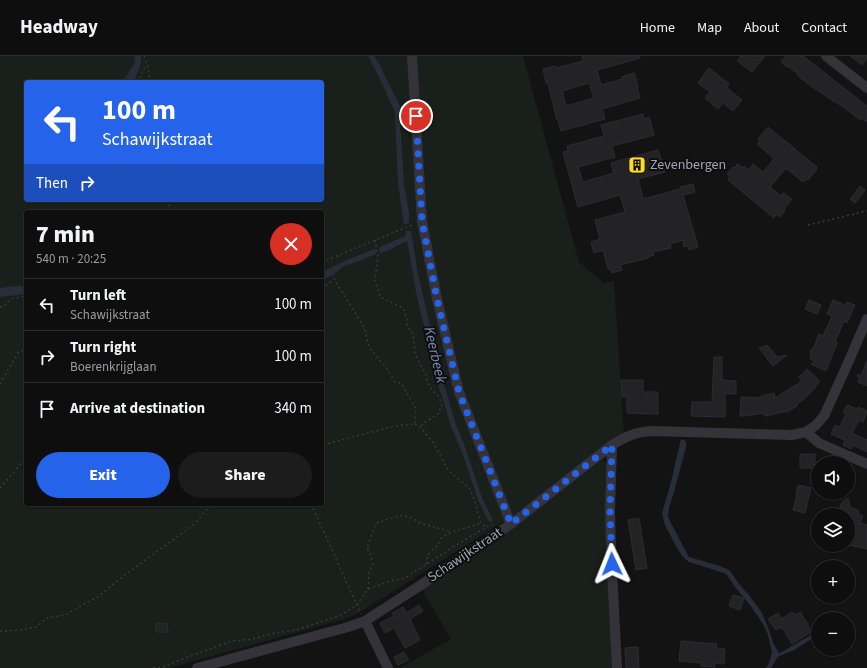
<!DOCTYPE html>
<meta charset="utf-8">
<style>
:root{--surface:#0e0e0f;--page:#1c1c1d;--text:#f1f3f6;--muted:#9b9c9e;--line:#2e2e2f;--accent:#2563eb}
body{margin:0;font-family:"Source Sans 3",sans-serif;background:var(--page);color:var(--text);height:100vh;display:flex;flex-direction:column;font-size:15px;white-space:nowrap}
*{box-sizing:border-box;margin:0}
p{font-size:13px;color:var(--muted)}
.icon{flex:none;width:22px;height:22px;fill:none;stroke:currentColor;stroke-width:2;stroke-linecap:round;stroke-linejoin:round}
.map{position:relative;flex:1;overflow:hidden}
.panel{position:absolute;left:24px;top:154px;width:300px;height:296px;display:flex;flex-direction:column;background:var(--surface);border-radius:4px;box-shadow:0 1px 3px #0004,0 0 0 1px var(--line)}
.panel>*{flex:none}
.top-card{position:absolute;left:24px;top:24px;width:300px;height:122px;border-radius:4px;box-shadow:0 1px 3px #0004,0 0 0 1px var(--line);background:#2563eb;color:#fff;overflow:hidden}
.tools{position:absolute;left:811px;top:400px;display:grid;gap:8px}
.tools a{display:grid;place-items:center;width:44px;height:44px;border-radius:50%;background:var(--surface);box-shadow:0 1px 3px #0004,0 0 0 1px var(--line);font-size:20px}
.pin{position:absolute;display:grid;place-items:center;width:34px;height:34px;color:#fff;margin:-17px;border:2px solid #fff;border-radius:50%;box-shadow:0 1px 4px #0007}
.me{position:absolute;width:44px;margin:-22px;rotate:358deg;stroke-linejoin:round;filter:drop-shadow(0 0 3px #0008)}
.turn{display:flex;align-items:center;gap:14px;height:84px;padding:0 12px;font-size:18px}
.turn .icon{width:52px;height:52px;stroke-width:2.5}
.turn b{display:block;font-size:28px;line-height:34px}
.then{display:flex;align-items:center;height:38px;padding:0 12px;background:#0003;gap:8px;font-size:15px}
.round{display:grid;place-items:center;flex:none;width:42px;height:42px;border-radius:21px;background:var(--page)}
.head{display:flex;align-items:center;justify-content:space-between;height:68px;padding:0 12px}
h1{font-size:24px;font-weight:800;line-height:30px}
.primary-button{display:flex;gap:8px;margin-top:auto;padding:8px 12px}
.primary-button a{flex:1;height:46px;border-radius:24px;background:var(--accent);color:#fff;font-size:16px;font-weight:800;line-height:46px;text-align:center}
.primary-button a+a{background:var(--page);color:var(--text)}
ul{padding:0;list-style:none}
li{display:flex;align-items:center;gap:12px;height:52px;padding:0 12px;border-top:1px solid var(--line)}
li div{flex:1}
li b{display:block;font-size:15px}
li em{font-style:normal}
header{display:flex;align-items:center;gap:24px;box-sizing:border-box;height:56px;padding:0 20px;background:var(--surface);border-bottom:1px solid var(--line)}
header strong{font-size:19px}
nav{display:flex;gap:22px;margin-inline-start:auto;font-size:14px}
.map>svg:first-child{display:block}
</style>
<header>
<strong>Headway</strong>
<nav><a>Home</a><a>Map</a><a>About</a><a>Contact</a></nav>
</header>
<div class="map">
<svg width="867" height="612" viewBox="0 0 867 612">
<rect width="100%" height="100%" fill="#131314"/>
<path fill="#191f1b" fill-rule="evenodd" d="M0 0H523L579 206 604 227 614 225 624 379 508 463 367 552 351 561 170 612H0ZM26 26H322V144H26ZM26 156H322V448H26Z
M603 403 608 408 614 612H400L451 583 422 534 512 473Z"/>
<path fill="#282e39" d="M134 0H141C142 9 137 18 133 26H123L135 6Z
M368 0H374L378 6 399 48C401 52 402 57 401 61 401 67 399 72 401 78L404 129 409 157V167L404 168 398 128 395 56 379 21Z
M406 175H411L418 218 432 278 438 308 456 369 464 388 481 439 493 465 490 466 488 464 478 444 463 399 450 368 443 343 440 335 417 241 407 185C398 188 389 196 380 197L379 192 380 191 405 180 406 178Z
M374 193 376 194V198L362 204 344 210 333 219 322 224V216L347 204Z
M16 230H26V238L0 241V232Z
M681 383 686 385V391L674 436 669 452 668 460 669 463 685 494 689 501 720 510 729 514 731 516 739 528 749 539 762 557 769 574 773 587 779 597H780L818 575V579L794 594 779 600 777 602 771 612H766L769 607 772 597 768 579 763 568 750 549 735 531 727 519 724 517 689 506 682 500 676 490 665 469 662 457 670 430Z"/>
<path fill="#232326" stroke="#2d2c31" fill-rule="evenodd" d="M582 0H640V2L597 14 601 29 623 23 622 21 634 17 638 30 637 31 640 42 602 53 605 63 561 75 558 64H557L548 27H546L543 13 555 10 556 12 583 5ZM589 27 594 42 566 50 562 35Z
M741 0H765L752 16 737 5Z
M786 0H803L867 50V66L861 62 860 64 846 53 836 46V47L816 33V34L797 19 798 18 788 10 787 11 781 6Z
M850 0H867V2L862 9Z
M709 12 729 28 727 32 742 44 733 55 723 47 718 53 705 42 710 36 698 27Z
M643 58 644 63 649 61 654 79 612 90 615 101 578 111 583 126 614 117 611 107 658 94 665 116 638 123 643 143 680 133V131L693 128 695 136 683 139 698 191 689 194 688 190 684 191 683 184 670 188 671 192 653 196 654 199 648 201V202L620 209 622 214 612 217 610 213H608L603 194 594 197 591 186 600 183 595 164 625 156 620 139 578 151 563 96 568 95 567 90 604 80 601 69Z
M768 71 817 111 816 112 817 113 808 124 806 123 803 126 786 112 770 131 781 140 783 137 792 143 784 153 785 154 780 161 776 158 774 162 728 124 730 120 727 118 733 111 734 112 738 108 743 112 744 110 749 114 753 108 763 116 774 103 757 88 760 85 758 83Z
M860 130 865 134 855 147 850 143Z
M809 244 821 249 817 258 805 253Z
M833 244 845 249 847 246 855 249 847 267 844 265 835 286 837 287 826 315 811 308 815 305 810 303 811 300 810 296 811 293H813L819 278 823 280 832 260 827 258Z
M767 289 777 301 787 299 773 310 767 303H768L759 292Z
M714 301H722V324L736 325V338H725V361L691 360 692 346H712Z
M867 305V330L858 326 859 322 857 319H861Z
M807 313 820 325 815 331V332L804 343 796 349 797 350 787 356V355L765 360V357L744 360H740L741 341 762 342 761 340 774 337 775 342 802 325 799 321Z
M621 324H643V336H658V358L627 357V341H622Z
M847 349 857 353 858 351 867 355 863 366 859 364 852 377 867 384V396L853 389 851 393 843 389 845 384 831 378 835 369 840 371 846 358 843 356Z
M800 398H815V412H800Z
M798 429 811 432 805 457 793 454 797 439H796Z
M848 442 850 451 859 455 858 458 863 460 860 467 867 469V493L848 489V459H837L842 446Z
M639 462 647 512 636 514 628 464Z
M733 539 744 542 740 554 729 550Z
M419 549 423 555 410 563 420 584 405 592 394 572 385 577 380 567 394 560 392 557 403 551 407 557Z
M792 556 795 559 800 556 807 567 811 576 792 588 782 571 776 574 768 563 778 557 781 563Z
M156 567H167L168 576H156Z
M681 585 717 588 716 592 725 593 724 608 715 607V611L701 610V607L679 605Z
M638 591 639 612H626L625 592Z
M404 596 409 604 398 609 394 601Z"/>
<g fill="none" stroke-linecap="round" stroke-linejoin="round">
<path stroke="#393a41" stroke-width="1.5" stroke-dasharray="2 3" stroke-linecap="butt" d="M144 0 148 11 150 26
M137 26 139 24 146 8
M166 144 172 156
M808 169 867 155
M375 184 378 200 375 224 380 241 403 252 407 262V270L413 278 415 298 426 319 427 326 432 334 439 341 442 349 438 358 422 368 421 372
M322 206 414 168
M322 233 334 223 364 271 369 291 381 306 386 311 395 326 401 327 416 353 415 368 395 370 322 389
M0 251H3L11 243 26 240
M0 328 19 295 26 294
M415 368 422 373 433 386 448 414 470 433 475 445 480 465 485 471
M0 432 26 402
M311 448 361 558
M426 508 428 499 432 494 438 489 441 482 452 476 482 467
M368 533 369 517 373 508 370 498 367 492 376 467 403 459 412 462 420 467 452 476
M0 575 20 574 36 571 47 562 65 559 99 540 121 522 163 491 188 473 196 467 205 455 215 448
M153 612C163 611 168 610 177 605L232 585 253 583 270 578 296 574 339 560 357 549 368 533 390 525 405 522 453 491 488 470 493 469"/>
<path stroke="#34333a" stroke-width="10" d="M412 0 422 165 437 243 459 336 511 468
M826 0 867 32
M806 376 819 387 867 408
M612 389 610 455 611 494 617 612
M365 565 388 612
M197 612 348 571 365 565 421 529 511 468 612 389C627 380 635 376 652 375L792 379 806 376 816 369 824 360 844 316 867 263"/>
</g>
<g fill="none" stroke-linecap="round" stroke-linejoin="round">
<path stroke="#2563eb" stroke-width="7" stroke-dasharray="0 12.6" d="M416 60 422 165 437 243 459 336 511 468 612 389 610 455 612 508"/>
</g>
<defs>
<g id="building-square" transform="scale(0.9)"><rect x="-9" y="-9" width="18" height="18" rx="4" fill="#fcdd23" stroke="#0e0e0f"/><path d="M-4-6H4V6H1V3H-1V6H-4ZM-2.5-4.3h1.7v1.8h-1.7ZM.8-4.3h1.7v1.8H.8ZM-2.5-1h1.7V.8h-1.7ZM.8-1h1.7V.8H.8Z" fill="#111"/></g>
</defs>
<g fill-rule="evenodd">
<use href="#building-square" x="637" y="109"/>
</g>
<g text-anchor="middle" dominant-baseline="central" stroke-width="4" stroke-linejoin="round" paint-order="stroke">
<g font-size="14" fill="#a3a5b6" stroke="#0e0e0f" text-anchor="start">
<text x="650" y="109">Zevenbergen</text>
</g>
<g font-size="14" fill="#a3a5b6" stroke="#0e0e0f">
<text transform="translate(465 499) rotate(-34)">Schawijkstraat</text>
</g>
<g font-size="15" font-style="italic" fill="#788cb3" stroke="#0e0e0f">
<text transform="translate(435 299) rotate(77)">Keerbeek</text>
</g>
</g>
</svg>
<div class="tools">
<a><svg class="icon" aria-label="sound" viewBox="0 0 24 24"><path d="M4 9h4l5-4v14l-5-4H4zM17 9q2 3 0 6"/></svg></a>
<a><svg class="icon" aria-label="layers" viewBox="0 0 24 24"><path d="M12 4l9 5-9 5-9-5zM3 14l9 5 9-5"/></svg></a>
<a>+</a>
<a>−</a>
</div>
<div class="pin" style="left:416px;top:60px;background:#d93025"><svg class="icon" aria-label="arrive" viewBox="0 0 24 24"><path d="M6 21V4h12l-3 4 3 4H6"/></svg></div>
<svg class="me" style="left:612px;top:508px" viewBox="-20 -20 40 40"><path d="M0-17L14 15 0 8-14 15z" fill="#2563eb" stroke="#fff" stroke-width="4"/></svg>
<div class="top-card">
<div class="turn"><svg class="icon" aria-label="left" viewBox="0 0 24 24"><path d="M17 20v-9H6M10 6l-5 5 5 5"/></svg><div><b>100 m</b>Schawijkstraat</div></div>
<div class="then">Then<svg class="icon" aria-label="right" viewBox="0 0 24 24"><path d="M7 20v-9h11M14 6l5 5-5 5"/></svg></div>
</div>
<section class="panel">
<div class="head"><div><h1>7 min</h1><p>540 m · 20:25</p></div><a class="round" style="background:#d93025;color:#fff"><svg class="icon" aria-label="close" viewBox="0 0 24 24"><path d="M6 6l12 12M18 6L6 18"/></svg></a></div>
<ul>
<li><svg class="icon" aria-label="left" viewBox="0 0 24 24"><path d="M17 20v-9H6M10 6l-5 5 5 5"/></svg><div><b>Turn left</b><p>Schawijkstraat</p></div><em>100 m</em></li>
<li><svg class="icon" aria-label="right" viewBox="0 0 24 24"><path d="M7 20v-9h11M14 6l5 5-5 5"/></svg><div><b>Turn right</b><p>Boerenkrijglaan</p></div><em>100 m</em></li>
<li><svg class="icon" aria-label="arrive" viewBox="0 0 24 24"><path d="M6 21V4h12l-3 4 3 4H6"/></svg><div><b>Arrive at destination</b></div><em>340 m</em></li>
</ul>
<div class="primary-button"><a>Exit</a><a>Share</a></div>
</section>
</div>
